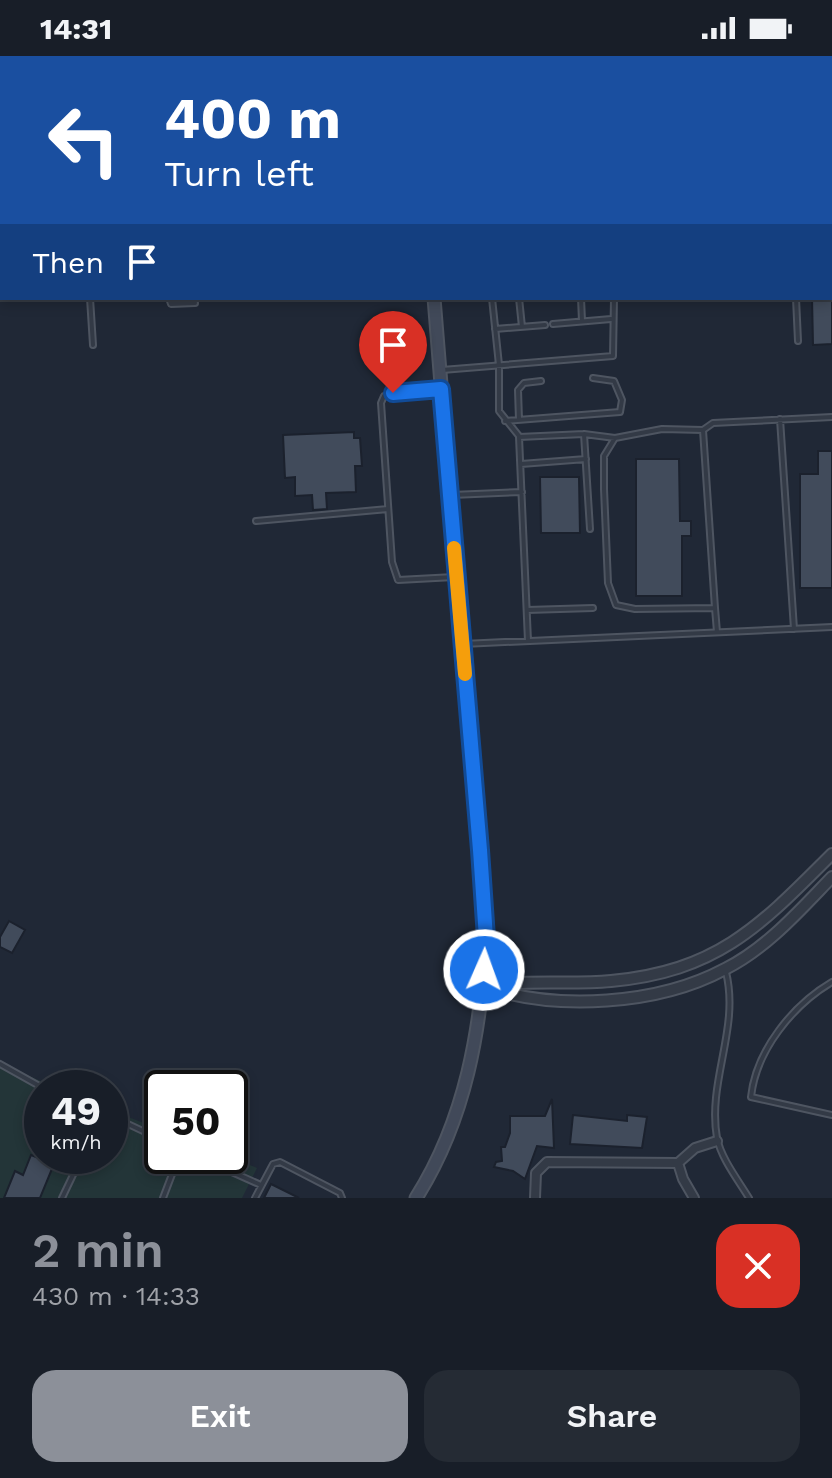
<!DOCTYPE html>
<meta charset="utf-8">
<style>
:root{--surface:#181e28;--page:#252b34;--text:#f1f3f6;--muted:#9fa2a8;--line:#363c45;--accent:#8c9099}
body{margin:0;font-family:"Work Sans",sans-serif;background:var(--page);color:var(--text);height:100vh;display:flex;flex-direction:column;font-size:30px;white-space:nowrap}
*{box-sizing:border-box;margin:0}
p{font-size:26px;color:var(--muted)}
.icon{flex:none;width:44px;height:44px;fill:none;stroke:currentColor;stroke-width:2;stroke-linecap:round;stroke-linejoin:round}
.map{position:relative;height:1142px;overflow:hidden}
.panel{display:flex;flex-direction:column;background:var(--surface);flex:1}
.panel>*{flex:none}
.guide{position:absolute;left:0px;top:0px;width:832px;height:244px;box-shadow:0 4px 12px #0003,0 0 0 2px var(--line);background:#1a4fa0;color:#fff;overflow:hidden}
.speed{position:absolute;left:24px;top:1014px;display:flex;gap:16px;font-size:40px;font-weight:700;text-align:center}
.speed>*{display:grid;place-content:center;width:104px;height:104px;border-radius:50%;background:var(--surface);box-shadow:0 4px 12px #0003,0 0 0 2px var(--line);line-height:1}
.speed small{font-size:20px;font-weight:400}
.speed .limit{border:4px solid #111;border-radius:12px;background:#fff;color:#111}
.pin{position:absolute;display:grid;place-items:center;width:68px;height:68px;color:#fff;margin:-82px -34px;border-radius:50% 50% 50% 0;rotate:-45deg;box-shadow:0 0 8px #0007}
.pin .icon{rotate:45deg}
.me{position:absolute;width:88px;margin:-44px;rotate:2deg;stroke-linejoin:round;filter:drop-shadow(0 0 6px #0008)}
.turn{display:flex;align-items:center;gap:28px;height:168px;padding:0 32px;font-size:36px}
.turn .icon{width:104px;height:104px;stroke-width:2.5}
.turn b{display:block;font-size:56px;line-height:68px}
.then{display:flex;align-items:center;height:76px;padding:0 32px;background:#0003;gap:16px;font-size:30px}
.round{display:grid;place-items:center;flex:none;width:84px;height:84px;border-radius:24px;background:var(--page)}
.head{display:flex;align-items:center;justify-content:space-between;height:136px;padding:0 32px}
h1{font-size:48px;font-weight:600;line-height:60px;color:var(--accent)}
.primary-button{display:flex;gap:16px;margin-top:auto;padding:16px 32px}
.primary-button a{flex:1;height:92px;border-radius:24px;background:var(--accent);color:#fff;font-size:32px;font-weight:600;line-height:92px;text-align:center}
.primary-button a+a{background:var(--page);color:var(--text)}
.status{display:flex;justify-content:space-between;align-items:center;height:56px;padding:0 40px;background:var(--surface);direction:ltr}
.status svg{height:22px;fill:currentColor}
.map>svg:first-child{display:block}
</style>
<div class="status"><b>14:31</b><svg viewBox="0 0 49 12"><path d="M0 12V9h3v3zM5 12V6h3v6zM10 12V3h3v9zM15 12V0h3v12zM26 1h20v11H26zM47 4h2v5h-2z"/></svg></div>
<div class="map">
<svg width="832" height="1142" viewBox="0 0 832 1142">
<rect width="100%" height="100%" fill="#202836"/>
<path fill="#233538" d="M0 1008 58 1032H42V1100H110V1054L162 1074V1100H227L257 1112 242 1142H0Z"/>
<path fill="#414b5b" stroke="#1b212d" stroke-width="2" d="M812 242H832V288L813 289Z
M354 376V382H360L362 410H355L356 436 326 437 327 453 313 454 312 439 295 440V421L285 422 283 379Z
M818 395H832V532H800V418H818Z
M636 403H679L680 465H691V480H682V540H636Z
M540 421H579L580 477H541Z
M9 865 25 874 12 897 0 891V881Z
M552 1043 554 1092 537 1090 525 1123 513 1115 494 1111 496 1106 502 1105 501 1091H505L510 1077V1060H545Z
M573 1059 627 1065V1059L647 1061 642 1092 570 1088Z
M31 1099 54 1108 40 1142H4L15 1115 23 1119Z
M271 1128 299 1142H264Z"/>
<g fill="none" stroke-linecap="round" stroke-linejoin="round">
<g stroke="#4e5561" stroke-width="8">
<path id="service" d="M25 0V2
M182 0 183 2
M460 0V2
M697 0V2
M622 2H641
M0 89 2 90
M830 212H832
M90 242 93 289
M169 242 171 248 195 247
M492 242 499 309V355L519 380
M519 242 522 271
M581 242 582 265
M796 242 798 285
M553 268 611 263
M495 273 545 269
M442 314 613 300 614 242
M440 333 384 340 381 347 392 506 398 524 454 521
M780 363 794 573
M519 364 518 334 524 327 541 325
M505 365 620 356 622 344 614 325 593 322
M703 374 713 367 832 361
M584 378 590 473
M521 408 586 403
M452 439 522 436
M256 465 388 453
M715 552 635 553 616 549 608 527 604 433V400L615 382 662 373 703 374 715 552 717 576
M527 554 593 552
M528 585 519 381 584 378 615 382
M463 588 832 571
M726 916C740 973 707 1025 717 1082 721 1102 738 1124 749 1142
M832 926C793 949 756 994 751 1041L832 1059
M0 1008 43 1032
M110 1068H128L162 1084
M196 1100 261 1129
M62 1142 82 1100
M163 1142 179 1100
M255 1142 273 1108 280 1106 340 1137 342 1142"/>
</g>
<g stroke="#4e5561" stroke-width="12">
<path id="minor" d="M678 1107 683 1123 694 1142
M535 1142 536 1117 547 1106 678 1107 695 1092 717 1085"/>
</g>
<g stroke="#4e5561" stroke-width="14">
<path id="tertiary" d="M483 931C526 923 568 929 611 925 718 915 760 870 832 798
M485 931C557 955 658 949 725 913 767 892 800 854 832 821"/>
</g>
<g stroke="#4e5561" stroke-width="15">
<path id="secondary" d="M415 0V2
M416 1142C466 1063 481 973 486 882L434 242"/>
</g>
<g stroke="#3d4350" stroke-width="16">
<path id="primary" d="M830 88H832
M0 128H2"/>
</g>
<use href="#service" stroke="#333a46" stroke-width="4"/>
<use href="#minor" stroke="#333a46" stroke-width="8"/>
<use href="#tertiary" stroke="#333a46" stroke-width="10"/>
<use href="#secondary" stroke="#414959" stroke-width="11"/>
<use href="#primary" stroke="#515967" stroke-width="12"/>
</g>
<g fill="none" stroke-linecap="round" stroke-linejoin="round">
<g stroke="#114b97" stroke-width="20">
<path id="route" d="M393 337 441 333 480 794 486 882 484 914"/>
</g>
<use href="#route" stroke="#1a73e8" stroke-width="14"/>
<path stroke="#f59e0b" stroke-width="14" d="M454 492 465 618"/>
</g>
</svg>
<div class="speed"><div>49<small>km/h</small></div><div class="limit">50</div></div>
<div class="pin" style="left:393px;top:337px;background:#d93025"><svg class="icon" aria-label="arrive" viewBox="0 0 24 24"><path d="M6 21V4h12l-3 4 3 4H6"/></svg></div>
<svg class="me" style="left:484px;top:914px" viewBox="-20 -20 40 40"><circle r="17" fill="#1a73e8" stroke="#fff" stroke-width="3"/><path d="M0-11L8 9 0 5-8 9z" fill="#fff"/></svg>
<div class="guide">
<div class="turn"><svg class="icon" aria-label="left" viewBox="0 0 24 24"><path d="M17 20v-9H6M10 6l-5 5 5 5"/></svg><div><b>400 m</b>Turn left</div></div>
<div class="then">Then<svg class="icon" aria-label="arrive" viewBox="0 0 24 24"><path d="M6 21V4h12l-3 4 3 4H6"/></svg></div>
</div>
</div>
<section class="panel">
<div class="head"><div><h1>2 min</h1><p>430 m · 14:33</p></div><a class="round" style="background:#d93025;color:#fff"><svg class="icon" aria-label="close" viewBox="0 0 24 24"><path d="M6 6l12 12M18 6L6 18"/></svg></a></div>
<div class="primary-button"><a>Exit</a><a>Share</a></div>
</section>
